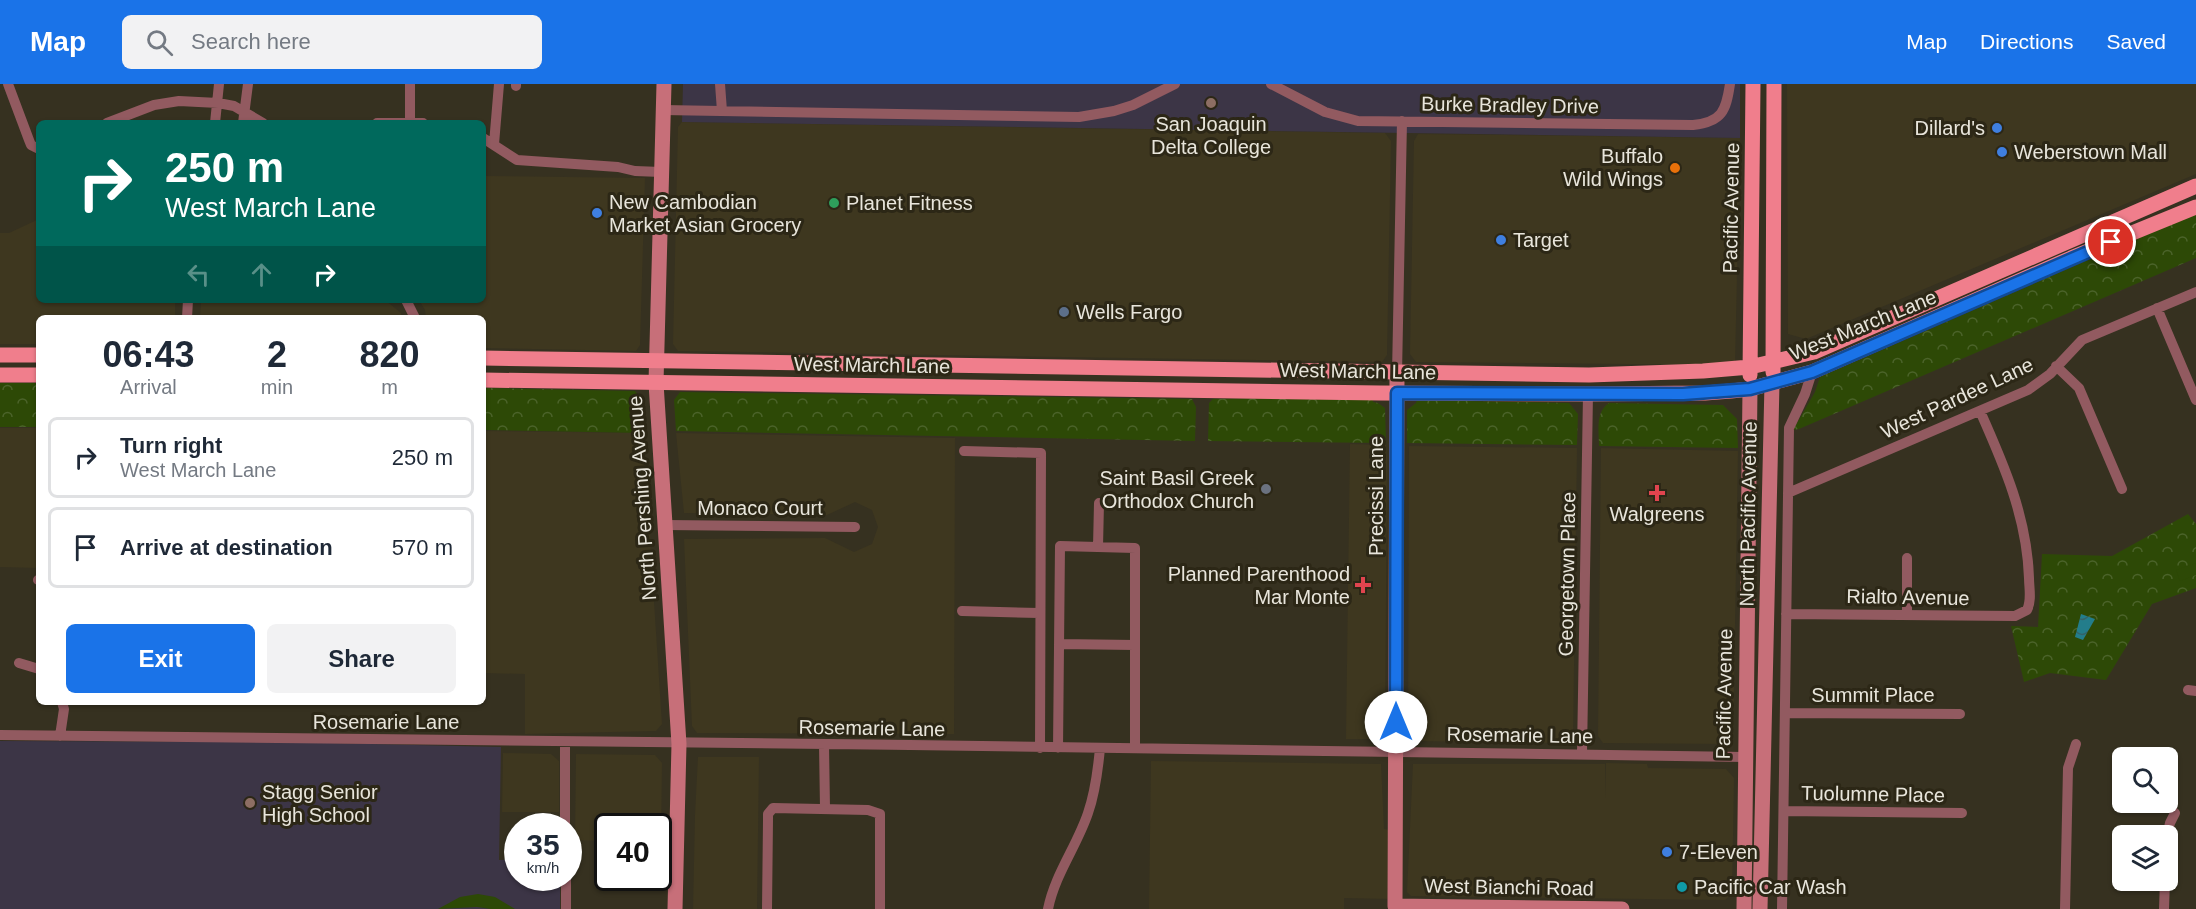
<!DOCTYPE html>
<style>
:root{--surface:#fff;--page:#f2f2f3;--text:#1f2937;--muted:#747a83;--line:#e0e1e3;--accent:#1a73e8}
body{margin:0;font-family:Helvetica,sans-serif;background:var(--page);color:var(--text);height:100vh;display:flex;flex-direction:column;font-size:22px;white-space:nowrap}
*{box-sizing:border-box;margin:0}
p{font-size:20px;color:var(--muted)}
.icon{flex:none;width:33px;height:33px;fill:none;stroke:currentColor;stroke-width:2;stroke-linecap:round;stroke-linejoin:round}
.map{position:relative;flex:1;overflow:hidden}
.sheet{position:absolute;left:36px;top:231px;width:450px;height:390px;display:flex;flex-direction:column;background:var(--surface);border-radius:9px;box-shadow:0 2px 4px #0004}
.sheet>*{flex:none}
.hud{position:absolute;left:36px;top:36px;width:450px;height:183px;border-radius:9px;box-shadow:0 2px 4px #0004;background:#00695c;color:#fff;overflow:hidden}
.controls{position:absolute;left:2112px;top:663px;display:grid;gap:12px}
.controls a{display:grid;place-items:center;width:66px;height:66px;border-radius:9px;background:var(--surface);box-shadow:0 2px 4px #0004;font-size:30px}
.speed{position:absolute;left:504px;top:729px;display:flex;gap:12px;font-size:30px;font-weight:700;text-align:center}
.speed>*{display:grid;place-content:center;width:78px;height:78px;border-radius:50%;background:var(--surface);box-shadow:0 2px 4px #0004;line-height:1}
.speed small{font-size:15px;font-weight:400}
.speed .limit{border:3px solid #111;border-radius:9px;background:#fff;color:#111}
.pin{position:absolute;display:grid;place-items:center;width:51px;height:51px;color:#fff;margin:-26px;border:3px solid #fff;border-radius:50%;box-shadow:0 2px 6px #0007}
.me{position:absolute;width:66px;margin:-33px;rotate:0deg;stroke-linejoin:round;filter:drop-shadow(0 0 4px #0008)}
.turn{display:flex;align-items:center;gap:21px;height:126px;padding:0 30px;font-size:27px}
.turn .icon{width:78px;height:78px;stroke-width:2.5}
.turn b{display:block;font-size:42px;line-height:51px}
.lanes{display:flex;align-items:center;height:57px;padding:0 30px;background:#0003;justify-content:center;gap:30px;direction:ltr}
.lanes .off{opacity:.35}
.eta{display:flex;justify-content:space-evenly;align-items:center;height:102px;text-align:center}
.eta b{font-size:36px;font-weight:800;line-height:42px}
.button{display:flex;gap:12px;margin-top:auto;padding:12px 30px}
.button a{flex:1;height:69px;border-radius:9px;background:var(--accent);color:#fff;font-size:24px;font-weight:800;line-height:69px;text-align:center}
.button a+a{background:var(--page);color:var(--text)}
ul{padding:0;list-style:none}
li{display:flex;align-items:center;gap:18px;height:81px;margin:0 12px 9px;padding:0 18px;border:3px solid var(--line);border-radius:9px}
li div{flex:1}
li b{display:block;font-size:22px}
li em{font-style:normal}
header{display:flex;align-items:center;gap:36px;box-sizing:border-box;height:84px;padding:0 30px;background:var(--accent);color:#fff}
header strong{font-size:28px}
nav{display:flex;gap:33px;margin-inline-start:auto;font-size:21px}
.search{width:420px;height:54px;background:var(--page);display:flex;align-items:center;gap:15px;box-sizing:border-box;padding:0 21px;border-radius:9px;color:var(--muted);font-size:22px}
.map>svg:first-child{display:block}
</style>
<header>
<strong>Map</strong>
<div class="search"><svg class="icon" aria-label="search" viewBox="0 0 24 24"><circle cx="10" cy="10" r="6"/><path d="M15 15l6 6"/></svg>Search here</div>
<nav><a>Map</a><a>Directions</a><a>Saved</a></nav>
</header>
<div class="map">
<svg width="2196" height="825" viewBox="0 0 2196 825">
<defs>
<pattern id="forest-crowns" width="20" height="18" patternUnits="userSpaceOnUse" patternTransform="scale(1.5)"><rect width="20" height="18" fill="#2d4906"/><path d="M2 6a3 3 0 1 1 6 0M12 15a3 3 0 1 1 6 0" fill="none" stroke="#4b632a"/></pattern>
<pattern id="water-waves" width="16" height="10" patternUnits="userSpaceOnUse" patternTransform="scale(1.5)"><rect width="16" height="10" fill="#237d8b"/><path d="M0 5q4-4 8 0t8 0" fill="none" stroke="#33646a"/></pattern>
</defs>
<rect width="100%" height="100%" fill="#363120"/>
<path fill="#3e371f" d="M1787 0H2196V90L1806 255 1788 250Z
M682 38 1385 49 1391 57 1387 271 1382 278 678 267 673 260 678 43Z
M1418 50 1740 54 1735 281 1416 278 1410 270 1414 57Z
M483 92 645 94 640 261 636 267 483 264V234H426L425 226 419 216H483Z
M39 135V216H175V234H39V260H0V149H9Z
M201 216H385L401 229V234H200Z
M0 344H39V484L0 483Z
M483 347 643 349 662 640 656 647 525 650V590L483 589Z
M676 349 955 354 954 650 697 649 692 642 684 455 825 454 854 468 872 460 878 443 872 426 855 418 827 431 684 429Z
M1350 360 1386 361 1387 377 1385 649 1379 655H1346Z
M1409 362 1577 364 1573 655 1566 659 1414 657 1408 649Z
M1601 364 1738 367 1733 656 1727 660 1603 659 1598 652Z
M503 669 551 670 559 677V728H502Z
M576 670 655 671 662 679 661 758H659L658 742H608L607 757 575 756Z
M698 673H759L757 825H693L695 731Z
M1151 677 1381 680 1384 745 1392 746 1391 815 1344 814V825H1149Z
M1606 679 1647 680 1648 684 1726 685 1734 694 1732 810 1725 816 1411 812 1407 808 1413 680H1605V714Z"/>
<path fill="#3c3546" d="M683 0H1740V54L682 38Z
M0 657 285 658 501 663 499 776 517 775 518 794H560V825H0Z"/>
<path fill="url(#forest-crowns)" d="M2196 129V174L1799 345 1793 346 1815 308 1820 293Z
M0 299H39V343H0Z
M483 304 635 307 641 315 643 349 483 346Z
M680 308 1192 315 1196 323 1195 357 676 347 674 316Z
M1280 314 1373 316V318L1378 319 1385 324 1386 359 1208 357 1209 319 1213 315Z
M1417 316 1569 319 1578 330 1577 361 1407 359V326L1416 319Z
M1609 319 1723 321 1737 335 1738 364 1599 362C1599 347 1595 328 1609 319Z
M2188 430 2196 440V504L2152 520 2106 596 2050 589 2024 598 2011 542 2038 543 2042 470 2112 472Z"/>
<path fill="#2d4906" d="M2196 479V491L2180 497 2176 486Z
M478 810 495 813 515 825H491L477 823 438 825 460 813Z"/>
<path fill="url(#water-waves)" d="M2081 530 2095 535 2083 556 2075 553Z"/>
<g fill="none" stroke-linecap="round" stroke-linejoin="round">
<path stroke="#925a60" stroke-width="10" d="M8 0 29 56 31 61 39 65
M720 0 722 27
M1271 0 1325 28 1358 37 1693 41C1722 38 1726 27 1730 0
M516 2V0
M663 26 1079 33 1114 27 1133 21 1175 0
M410 38V0
M107 39 154 21 179 17 218 19 234 22 263 39
M215 39 219 0
M243 39 248 0
M377 39H423
M483 54 517 76 618 83 635 87 661 88
M494 60 499 0
M406 216 415 234
M2157 224 2196 316
M187 234 188 216
M2056 282 2079 304 2122 405
M1397 290 1402 37
M964 367 1041 369 1040 664
M1788 409 2028 306 2050 290 2082 256 2196 208
M665 441 855 443
M1098 463 1099 419
M38 496H39
M962 527 1039 529
M1786 530 2015 532 2027 526C2032 516 2029 504 2029 494 2027 433 2004 381 1980 327
M1907 531V474
M1059 560 1135 561
M19 579 39 585
M2188 606 2196 607
M1785 629 1960 630
M0 651C581 659 1163 661 1744 673
M60 652 64 625 62 618
M565 658V742
M824 661 825 724
M1058 664 1060 462 1135 464V664
M1582 670 1588 310
M1784 727 1962 729
M2167 752 2170 739 2175 729
M566 825V794
M767 825 768 736V730L773 724 868 726 880 730V825
M1048 825C1055 790 1077 762 1088 729 1095 709 1098 686 1100 664
M1782 825 1789 344 1805 310 1812 288
M2065 825 2068 684 2076 660
M2164 825 2165 796"/>
<path stroke="#c76f79" stroke-width="15" d="M664 0 656 299 679 660 675 825
M1397 290 1395 822 1622 825
M1744 825 1750 305
M1760 825 1772 299"/>
<path stroke="#f07e8c" stroke-width="15" d="M0 271H39
M483 274 1589 291 1703 287 1750 283 1814 268 2196 102
M1773 288 1774 0
M0 291H39
M1750 291 1753 0
M483 296 1380 309 1588 310 1705 309 1731 307 1750 305 1812 288 2071 174 2196 123"/>
</g>
<g fill="none" stroke-linecap="round" stroke-linejoin="round">
<g stroke="#114b97" stroke-width="15">
<path id="route" d="M1396 638 1397 309 1683 310 1750 305 1812 288 2111 158"/>
</g>
<use href="#route" stroke="#1a73e8" stroke-width="10"/>
</g>
<g fill="#8d6e63" stroke="#2c2716" stroke-width="2">
<circle cx="1211" cy="19" r="6"/>
<circle cx="250" cy="719" r="6"/>
</g>
<g fill="#3f7fe0" stroke="#2c2716" stroke-width="2">
<circle cx="1997" cy="44" r="6"/>
<circle cx="2002" cy="68" r="6"/>
<circle cx="597" cy="129" r="6"/>
<circle cx="1501" cy="156" r="6"/>
<circle cx="1667" cy="768" r="6"/>
</g>
<circle fill="#e8710a" stroke="#2c2716" stroke-width="2" cx="1675" cy="84" r="6"/>
<circle fill="#2e9e5b" stroke="#2c2716" stroke-width="2" cx="834" cy="119" r="6"/>
<circle fill="#5c6f8a" stroke="#2c2716" stroke-width="2" cx="1064" cy="228" r="6"/>
<circle fill="#6b7280" stroke="#2c2716" stroke-width="2" cx="1266" cy="405" r="6"/>
<g fill="#e0444e" stroke="#2c2716" stroke-width="2">
<path d="M1654 400h6v6h6v6h-6v6h-6v-6h-6v-6h6z"/>
<path d="M1360 492h6v6h6v6h-6v6h-6v-6h-6v-6h6z"/>
</g>
<circle fill="#0f9aa8" stroke="#2c2716" stroke-width="2" cx="1682" cy="803" r="6"/>
<g text-anchor="middle" dominant-baseline="central" stroke-width="6" stroke-linejoin="round" paint-order="stroke">
<g font-size="20" fill="#e8e5db" stroke="#2c2716">
<text transform="translate(1510 21) rotate(1)">Burke Bradley Drive</text>
<text transform="translate(1731 124) rotate(-89)">Pacific Avenue</text>
<text transform="translate(1863 241) rotate(-22)">West March Lane</text>
<text transform="translate(872 281) rotate(1)">West March Lane</text>
<text transform="translate(1358 287) rotate(1)">West March Lane</text>
<text transform="translate(1957 314) rotate(-25)">West Pardee Lane</text>
<text transform="translate(1376 412) rotate(-90)">Precissi Lane</text>
<text transform="translate(642 414) rotate(-94)">North Pershing Avenue</text>
<text x="760" y="424">Monaco Court</text>
<text transform="translate(1748 430) rotate(-89)">North Pacific Avenue</text>
<text transform="translate(1567 490) rotate(-89)">Georgetown Place</text>
<text transform="translate(1908 513) rotate(1)">Rialto Avenue</text>
<text transform="translate(1724 610) rotate(-89)">Pacific Avenue</text>
<text x="1873" y="611">Summit Place</text>
<text x="386" y="638">Rosemarie Lane</text>
<text transform="translate(872 644) rotate(1)">Rosemarie Lane</text>
<text transform="translate(1520 651) rotate(1)">Rosemarie Lane</text>
<text transform="translate(1873 710) rotate(1)">Tuolumne Place</text>
<text transform="translate(1509 803) rotate(1)">West Bianchi Road</text>
</g>
<g font-size="20" fill="#e8e5db" stroke="#2c2716" text-anchor="start">
<text x="1211" y="40" text-anchor="middle">San Joaquin<tspan x="1211" dy="23">Delta College</tspan></text>
<text x="1985" y="44" text-anchor="end">Dillard's</text>
<text x="2014" y="68">Weberstown Mall</text>
<text x="1663" y="72" text-anchor="end">Buffalo<tspan x="1663" dy="23">Wild Wings</tspan></text>
<text x="609" y="118">New Cambodian<tspan x="609" dy="23">Market Asian Grocery</tspan></text>
<text x="846" y="119">Planet Fitness</text>
<text x="1513" y="156">Target</text>
<text x="1076" y="228">Wells Fargo</text>
<text x="1254" y="394" text-anchor="end">Saint Basil Greek<tspan x="1254" dy="23">Orthodox Church</tspan></text>
<text x="1657" y="430" text-anchor="middle">Walgreens</text>
<text x="1350" y="490" text-anchor="end">Planned Parenthood<tspan x="1350" dy="23">Mar Monte</tspan></text>
<text x="262" y="708">Stagg Senior<tspan x="262" dy="23">High School</tspan></text>
<text x="1679" y="768">7-Eleven</text>
<text x="1694" y="803">Pacific Car Wash</text>
</g>
</g>
</svg>
<div class="controls">
<a><svg class="icon" aria-label="search" viewBox="0 0 24 24"><circle cx="10" cy="10" r="6"/><path d="M15 15l6 6"/></svg></a>
<a><svg class="icon" aria-label="layers" viewBox="0 0 24 24"><path d="M12 4l9 5-9 5-9-5zM3 14l9 5 9-5"/></svg></a>
</div>
<div class="speed"><div>35<small>km/h</small></div><div class="limit">40</div></div>
<div class="pin" style="left:2111px;top:158px;background:#d93025"><svg class="icon" aria-label="arrive" viewBox="0 0 24 24"><path d="M6 21V4h12l-3 4 3 4H6"/></svg></div>
<svg class="me" style="left:1396px;top:638px" viewBox="-20 -20 40 40"><circle r="19" fill="#fff"/><path d="M0-13L10 11 0 6-10 11z" fill="#1a73e8"/></svg>
<div class="hud">
<div class="turn"><svg class="icon" aria-label="right" viewBox="0 0 24 24"><path d="M7 20v-9h11M14 6l5 5-5 5"/></svg><div><b>250 m</b>West March Lane</div></div>
<div class="lanes"><svg class="icon off" aria-label="left" viewBox="0 0 24 24"><path d="M17 20v-9H6M10 6l-5 5 5 5"/></svg><svg class="icon off" aria-label="ahead" viewBox="0 0 24 24"><path d="M12 20V5M6 11l6-6 6 6"/></svg><svg class="icon" aria-label="right" viewBox="0 0 24 24"><path d="M7 20v-9h11M14 6l5 5-5 5"/></svg></div>
</div>
<section class="sheet">
<div class="eta">
<div><b>06:43</b><p>Arrival</p></div>
<div><b>2</b><p>min</p></div>
<div><b>820</b><p>m</p></div>
</div>
<ul>
<li><svg class="icon" aria-label="right" viewBox="0 0 24 24"><path d="M7 20v-9h11M14 6l5 5-5 5"/></svg><div><b>Turn right</b><p>West March Lane</p></div><em>250 m</em></li>
<li><svg class="icon" aria-label="arrive" viewBox="0 0 24 24"><path d="M6 21V4h12l-3 4 3 4H6"/></svg><div><b>Arrive at destination</b></div><em>570 m</em></li>
</ul>
<div class="button"><a>Exit</a><a>Share</a></div>
</section>
</div>
